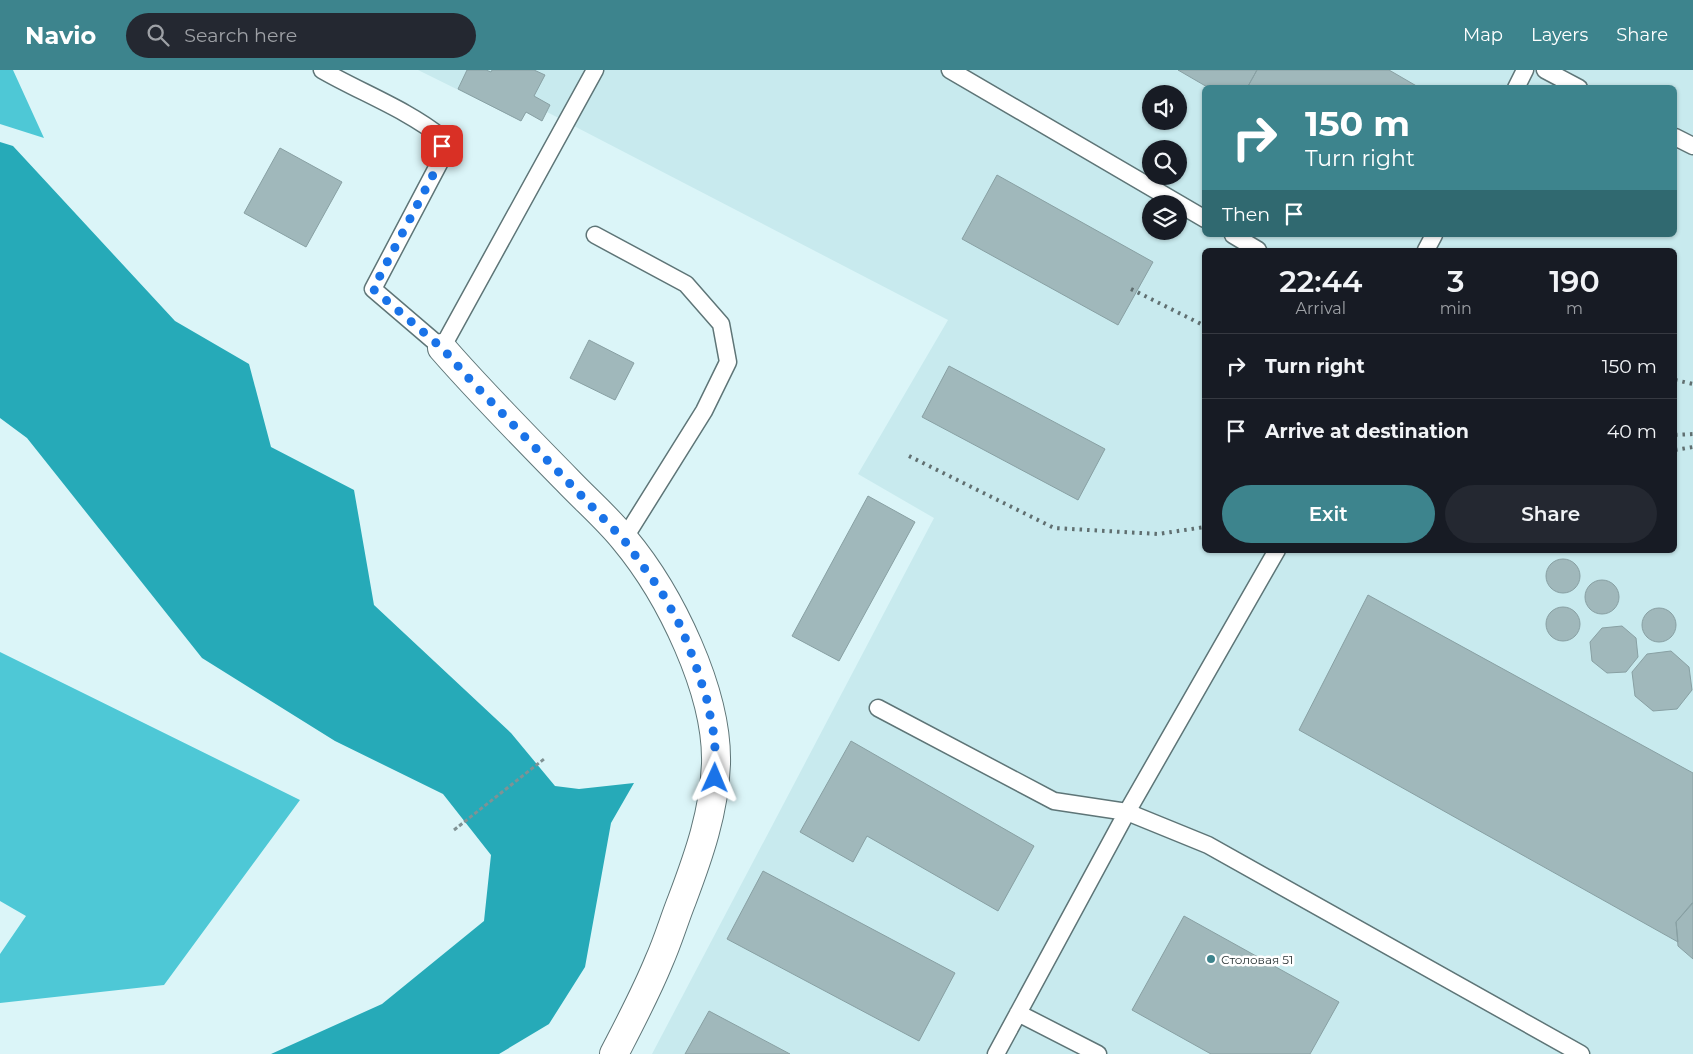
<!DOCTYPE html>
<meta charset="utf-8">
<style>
:root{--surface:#171b24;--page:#242831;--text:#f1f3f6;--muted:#9ea1a6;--line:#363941;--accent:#3d848d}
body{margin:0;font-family:Montserrat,sans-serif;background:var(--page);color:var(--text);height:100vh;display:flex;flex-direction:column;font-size:19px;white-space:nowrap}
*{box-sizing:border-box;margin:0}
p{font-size:16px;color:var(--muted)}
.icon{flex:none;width:28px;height:28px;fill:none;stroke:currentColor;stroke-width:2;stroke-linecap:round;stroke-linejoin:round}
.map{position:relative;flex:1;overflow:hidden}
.sheet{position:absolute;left:1202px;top:178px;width:475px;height:305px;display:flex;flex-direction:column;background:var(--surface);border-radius:8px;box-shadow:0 1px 4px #0004}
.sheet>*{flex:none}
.banner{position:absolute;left:1202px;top:15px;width:475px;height:152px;border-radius:8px;box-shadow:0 1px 4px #0004;background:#3d848d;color:#fff;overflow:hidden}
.controls{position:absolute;left:1142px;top:15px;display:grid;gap:10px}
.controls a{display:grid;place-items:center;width:45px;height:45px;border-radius:50%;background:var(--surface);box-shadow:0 1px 4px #0004;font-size:25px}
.pin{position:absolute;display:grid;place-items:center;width:42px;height:42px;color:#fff;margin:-21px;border-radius:10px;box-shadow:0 2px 8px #0006}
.me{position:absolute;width:55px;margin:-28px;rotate:1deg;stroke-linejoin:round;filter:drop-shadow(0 0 4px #0008)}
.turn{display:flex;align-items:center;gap:18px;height:105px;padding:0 20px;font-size:22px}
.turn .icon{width:65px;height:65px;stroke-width:2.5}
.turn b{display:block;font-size:35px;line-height:42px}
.then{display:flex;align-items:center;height:48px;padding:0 20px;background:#0003;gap:10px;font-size:19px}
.eta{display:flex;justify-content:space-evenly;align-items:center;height:85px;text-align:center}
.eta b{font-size:30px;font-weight:600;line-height:35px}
.action{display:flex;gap:10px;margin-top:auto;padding:10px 20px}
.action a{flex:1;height:58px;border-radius:30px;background:var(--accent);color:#fff;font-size:20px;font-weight:600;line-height:58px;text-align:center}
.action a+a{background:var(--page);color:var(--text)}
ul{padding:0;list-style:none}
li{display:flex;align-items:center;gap:15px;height:65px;padding:0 20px;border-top:1px solid var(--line)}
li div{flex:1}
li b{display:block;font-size:19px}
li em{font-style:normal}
header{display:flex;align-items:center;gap:30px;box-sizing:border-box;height:70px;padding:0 25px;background:var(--accent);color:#fff}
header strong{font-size:24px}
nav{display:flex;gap:28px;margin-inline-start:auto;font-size:18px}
.search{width:350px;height:45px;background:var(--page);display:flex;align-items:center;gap:12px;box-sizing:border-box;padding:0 18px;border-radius:28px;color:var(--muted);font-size:19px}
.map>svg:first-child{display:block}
</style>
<header>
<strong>Navio</strong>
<div class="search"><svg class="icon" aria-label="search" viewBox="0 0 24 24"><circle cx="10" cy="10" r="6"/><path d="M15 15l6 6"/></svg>Search here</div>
<nav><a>Map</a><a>Layers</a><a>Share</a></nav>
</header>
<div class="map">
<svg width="1693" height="984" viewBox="0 0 1693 984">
<rect width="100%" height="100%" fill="#dbf5f8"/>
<path fill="#c8eaee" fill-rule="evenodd" d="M418 0H1693V984H652L934 448 858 404 948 250 547 42 542 51 526 42 521 51ZM1205 18H1675V165H1205ZM1151 24H1179V51H1151ZM1151 79H1179V106H1151ZM1151 134H1179V161H1151ZM1205 180H1675V480H1205Z"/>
<path fill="#4ec8d6" d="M0 0H13L44 68 0 54Z
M0 582 300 730 164 915 0 933V884L26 846 0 831Z"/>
<path fill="#26aab8" d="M0 72 13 76 175 251 249 294 271 377 354 420 374 535 511 663 555 716 579 719 634 713 611 753 585 897 549 954 499 984H271L382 934 484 851 491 785 443 724 335 671 202 588 27 368 0 348Z"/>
<path fill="#a0b8bb" stroke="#88a0a3" d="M467 0H486L491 2 492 0H534L545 5 534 26 550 35 542 51 526 42 521 51 458 19Z
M1178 0H1257L1247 18H1209Z
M1257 0H1389L1420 18H1247Z
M280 78 342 112 306 177 244 143Z
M997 105 1153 192 1118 255 962 169Z
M589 270 634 293 615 330 570 308Z
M949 296 1105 379 1078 430 922 347Z
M868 426 915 452 839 591 792 566Z
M1546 506a17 17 0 1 1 34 0a17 17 0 1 1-34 0Z
M1585 527a17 17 0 1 1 34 0a17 17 0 1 1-34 0Z
M1368 525 1693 703V833L1676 852 1678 872 1299 660Z
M1546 554a17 17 0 1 1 34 0a17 17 0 1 1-34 0Z
M1642 555a17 17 0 1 1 34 0a17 17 0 1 1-34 0Z
M1622 556 1636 568 1638 587 1626 602 1607 603 1592 591 1590 572 1602 558Z
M1671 581 1689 597 1692 620 1677 639 1653 641 1635 626 1632 602 1647 584Z
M851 671 1034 776 998 841 867 766 853 792 800 762Z
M763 801 955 903 919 971 727 869Z
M1692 833H1693V889L1678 876 1676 852Z
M1184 846 1339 932 1310 984H1211L1132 940Z
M709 941 790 984H685Z"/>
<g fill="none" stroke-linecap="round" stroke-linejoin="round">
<g stroke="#5e7577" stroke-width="19">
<path id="lane" d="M322 0C360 22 408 40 441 67L443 86 373 219 442 278 595 0
M950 0 1205 149
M1545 0 1579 18
M1516 18 1525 0
M1675 67 1693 76
M595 165 686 214 721 254 728 292 704 341 624 469
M1233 165 1258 180
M1426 180 1434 165
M878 638 1054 731 1127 742 1208 775 1581 984
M1018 943 1098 984
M996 984 1127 742 1277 480"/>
</g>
<g stroke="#5e7577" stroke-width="30">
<path id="street" d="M442 278C482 324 525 367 567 410 586 430 607 448 624 469 670 524 718 622 716 694 714 742 699 785 682 830 674 850 668 871 659 891 646 923 630 953 614 984"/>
</g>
<path stroke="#809294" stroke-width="3" stroke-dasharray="4 2.5" stroke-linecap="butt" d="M454 760 544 689"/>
<use href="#lane" stroke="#fff" stroke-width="16"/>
<use href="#street" stroke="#fff" stroke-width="28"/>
<path stroke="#606f70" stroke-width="4" stroke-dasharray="2.5 5" stroke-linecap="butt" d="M1131 219 1205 256
M1675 310 1693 314
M1675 365 1693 364
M1675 380 1693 377
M909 386 1054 458 1158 464 1205 457"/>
</g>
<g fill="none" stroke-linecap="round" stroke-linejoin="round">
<path stroke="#1a73e8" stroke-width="9" stroke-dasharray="0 16.2" d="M442 76 443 86 373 219 442 278 473 313 624 470 661 521 681 557 695 593 707 630 714 665 716 692 715 708"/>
</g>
<circle fill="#3d848d" stroke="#fff" stroke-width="2" cx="1211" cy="889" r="5"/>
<g text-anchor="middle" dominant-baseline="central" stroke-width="5" stroke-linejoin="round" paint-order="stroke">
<g font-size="12" fill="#293334" stroke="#fff" text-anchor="start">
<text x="1221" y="889">Столовая 51</text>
</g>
</g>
</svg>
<div class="controls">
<a><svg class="icon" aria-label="sound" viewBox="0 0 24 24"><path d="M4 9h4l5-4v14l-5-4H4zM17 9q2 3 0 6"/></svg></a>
<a><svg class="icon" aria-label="search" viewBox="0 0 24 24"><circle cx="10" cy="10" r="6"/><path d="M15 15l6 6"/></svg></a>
<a><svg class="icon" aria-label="layers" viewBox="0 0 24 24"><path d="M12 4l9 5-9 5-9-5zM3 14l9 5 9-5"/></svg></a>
</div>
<div class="pin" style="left:442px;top:76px;background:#d93025"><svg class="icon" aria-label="arrive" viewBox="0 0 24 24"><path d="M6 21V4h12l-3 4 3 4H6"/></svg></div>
<svg class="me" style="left:715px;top:708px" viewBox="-20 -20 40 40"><path d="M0-17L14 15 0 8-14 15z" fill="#1a73e8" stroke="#fff" stroke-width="4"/></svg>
<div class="banner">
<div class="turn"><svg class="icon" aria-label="right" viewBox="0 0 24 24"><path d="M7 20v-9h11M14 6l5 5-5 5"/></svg><div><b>150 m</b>Turn right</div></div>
<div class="then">Then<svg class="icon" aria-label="arrive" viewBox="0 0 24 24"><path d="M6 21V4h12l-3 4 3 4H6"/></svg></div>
</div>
<section class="sheet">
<div class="eta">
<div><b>22:44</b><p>Arrival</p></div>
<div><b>3</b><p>min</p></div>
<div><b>190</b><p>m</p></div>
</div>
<ul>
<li><svg class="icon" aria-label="right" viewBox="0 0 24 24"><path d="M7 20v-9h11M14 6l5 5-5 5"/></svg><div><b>Turn right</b></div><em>150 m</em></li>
<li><svg class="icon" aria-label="arrive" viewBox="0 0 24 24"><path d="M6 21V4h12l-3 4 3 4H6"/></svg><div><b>Arrive at destination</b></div><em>40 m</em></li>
</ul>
<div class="action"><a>Exit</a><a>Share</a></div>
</section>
</div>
